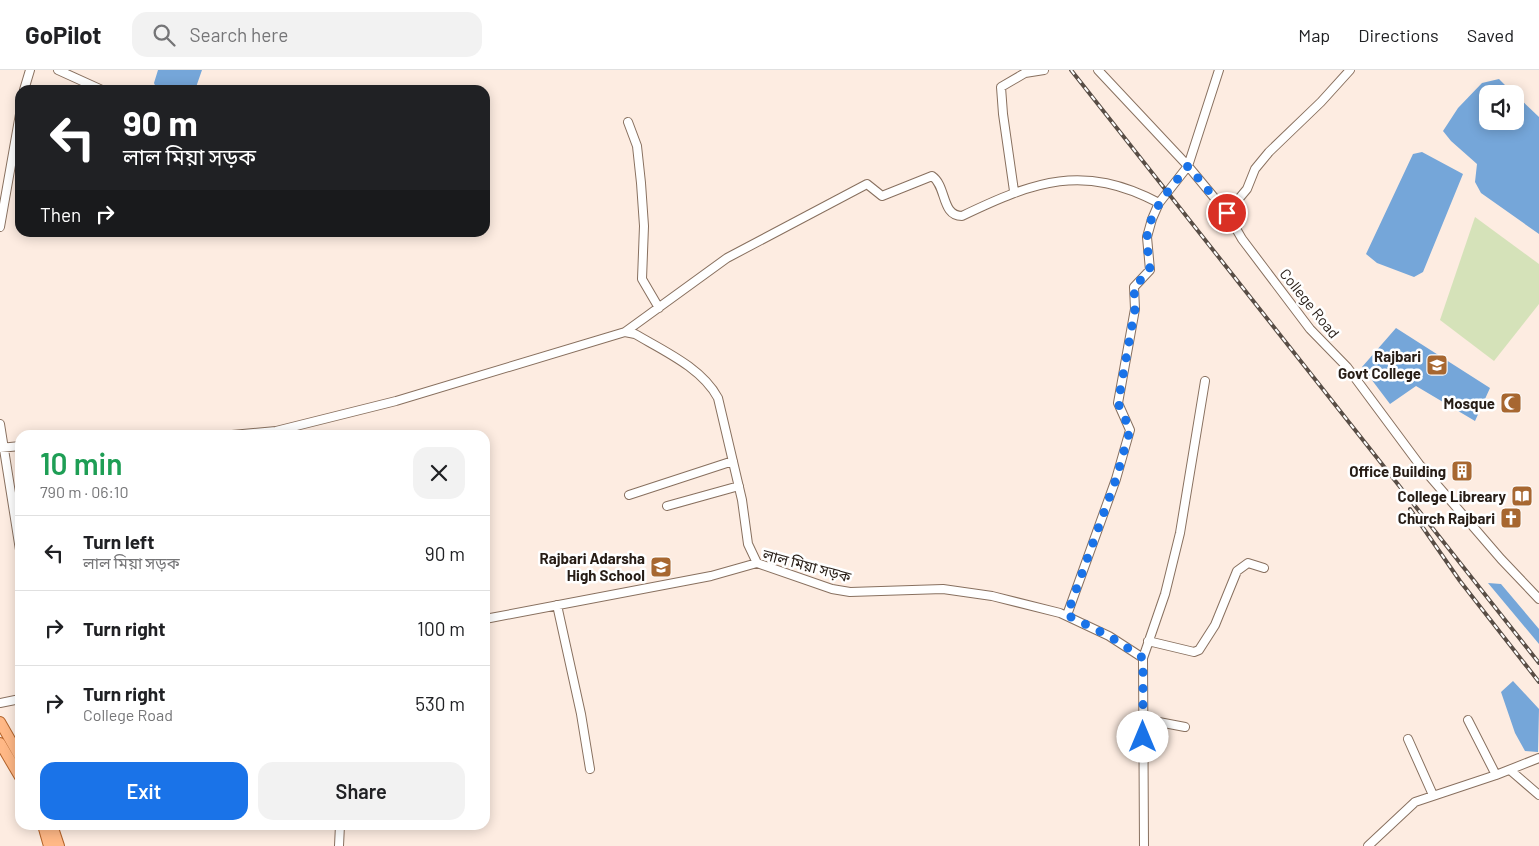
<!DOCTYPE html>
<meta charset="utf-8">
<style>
:root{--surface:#fff;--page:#f2f2f2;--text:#202124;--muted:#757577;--line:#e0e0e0;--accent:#1a73e8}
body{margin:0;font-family:Barlow,"Noto Sans Bengali",sans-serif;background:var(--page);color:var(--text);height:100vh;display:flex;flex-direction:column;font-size:19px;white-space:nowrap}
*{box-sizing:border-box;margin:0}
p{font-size:16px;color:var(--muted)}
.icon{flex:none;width:28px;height:28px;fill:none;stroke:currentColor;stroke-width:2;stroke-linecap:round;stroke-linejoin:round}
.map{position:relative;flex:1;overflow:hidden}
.sheet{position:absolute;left:15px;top:360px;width:475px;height:400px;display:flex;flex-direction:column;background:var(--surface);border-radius:15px;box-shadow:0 2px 12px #0003}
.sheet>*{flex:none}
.banner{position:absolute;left:15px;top:15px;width:475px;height:152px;border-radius:15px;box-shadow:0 2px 12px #0003;background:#202124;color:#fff;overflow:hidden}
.buttons{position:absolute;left:1479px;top:15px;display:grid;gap:10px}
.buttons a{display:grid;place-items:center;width:45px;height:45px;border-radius:10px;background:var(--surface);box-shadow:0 2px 12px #0003;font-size:25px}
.pin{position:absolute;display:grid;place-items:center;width:42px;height:42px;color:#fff;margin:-21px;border:2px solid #fff;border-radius:50%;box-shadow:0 1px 5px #0007}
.me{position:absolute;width:55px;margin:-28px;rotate:0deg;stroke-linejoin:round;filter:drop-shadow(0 0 4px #0008)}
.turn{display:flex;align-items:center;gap:18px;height:105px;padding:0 25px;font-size:22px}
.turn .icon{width:65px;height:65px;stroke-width:2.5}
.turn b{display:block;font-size:35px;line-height:42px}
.then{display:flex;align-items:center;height:48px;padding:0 25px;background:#0003;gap:10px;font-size:19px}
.round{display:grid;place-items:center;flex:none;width:52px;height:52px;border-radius:15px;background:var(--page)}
.overview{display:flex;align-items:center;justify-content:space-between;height:85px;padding:0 25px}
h1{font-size:30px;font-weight:600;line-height:38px;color:#1e9e55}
.primary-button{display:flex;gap:10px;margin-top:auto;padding:10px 25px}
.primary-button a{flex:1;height:58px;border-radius:15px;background:var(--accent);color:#fff;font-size:20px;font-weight:600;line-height:58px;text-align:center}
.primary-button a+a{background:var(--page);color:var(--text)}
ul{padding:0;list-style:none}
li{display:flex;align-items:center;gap:15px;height:75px;padding:0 25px;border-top:1px solid var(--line)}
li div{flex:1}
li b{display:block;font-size:19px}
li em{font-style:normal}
header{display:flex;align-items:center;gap:30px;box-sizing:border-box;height:70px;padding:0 25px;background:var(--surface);border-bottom:1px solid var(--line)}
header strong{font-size:24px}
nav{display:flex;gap:28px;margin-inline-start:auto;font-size:18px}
.search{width:350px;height:45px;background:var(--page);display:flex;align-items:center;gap:12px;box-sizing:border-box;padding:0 18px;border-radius:15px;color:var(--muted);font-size:19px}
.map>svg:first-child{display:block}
</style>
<header>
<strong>GoPilot</strong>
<div class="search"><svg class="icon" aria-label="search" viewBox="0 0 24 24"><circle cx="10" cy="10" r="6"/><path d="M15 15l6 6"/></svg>Search here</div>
<nav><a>Map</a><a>Directions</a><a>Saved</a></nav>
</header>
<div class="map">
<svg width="1539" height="776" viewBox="0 0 1539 776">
<rect width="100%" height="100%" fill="#fdece1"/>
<path fill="#d5e2b9" d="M1475 147 1539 194V234L1494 291 1440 250Z"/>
<path fill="#75a6d9" d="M158 0H202L195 20H157L154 13Z
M1499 9 1514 24H1488V51H1515V24L1539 47V164L1481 123 1475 112 1477 94 1451 71 1443 61 1458 38 1482 13Z
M1422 82 1463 104 1423 202 1414 207 1377 193 1366 184 1413 84Z
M1396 258 1490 318 1475 351 1416 316 1390 334 1362 297Z
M1488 513 1501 514 1539 559V574Z
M1513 611 1539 639 1538 682 1525 681 1515 663 1501 622Z"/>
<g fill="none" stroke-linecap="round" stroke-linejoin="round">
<g stroke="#88705f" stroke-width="10">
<path id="minor" d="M58 0 102 20
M1098 0 1188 96 1227 143 1242 169 1310 259 1347 297 1419 394 1501 489 1539 529
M24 20 30 0
M628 52 637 76 641 113 644 156 642 209 659 238
M1014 121 1003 44 1001 17 1025 3 1044 0
M1227 143 1247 119 1255 99 1269 82 1321 32 1350 0
M0 157 20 44
M625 262 727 188 867 114 882 126 932 106C947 116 941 146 962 146 1035 111 1083 93 1159 133
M0 354 20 480
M232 365 276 361 396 331 625 262 635 264C664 281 702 298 718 328L742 430 748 474 757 493
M0 378 20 376
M629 425 733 391
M667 436 739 416
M557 535 581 644 590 699
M1067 545 1116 409 1130 360 1118 333 1135 239 1134 217 1150 200 1147 167 1152 149 1159 133 1188 96 1219 0
M485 549 711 506 757 493 832 519 850 522 943 519 992 526 1060 543 1109 566 1143 588
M1148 571 1194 582 1199 580 1215 555 1237 501 1248 493 1264 498
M0 633 20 629
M1143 649 1185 657
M1468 650 1496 705
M1408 669 1433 725
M1510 700 1539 725
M339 776 340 755
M1144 776 1143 588 1165 524 1180 463 1205 311
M1368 776 1415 732 1496 705 1539 688"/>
</g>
<g stroke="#b3632b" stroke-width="12">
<path id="major" d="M0 652 20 687
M0 673 20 707
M43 755 49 776
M52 755 59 776"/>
</g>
<use href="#minor" stroke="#fff" stroke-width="8"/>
<use href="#major" stroke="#ffb886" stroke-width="10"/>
<g stroke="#584d45" stroke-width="4">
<path id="rail" d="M1071 0 1539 593
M1410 439 1460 511 1539 612"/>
</g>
<use href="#rail" stroke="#fff" stroke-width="2" stroke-dasharray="5.5" stroke-linecap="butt"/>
</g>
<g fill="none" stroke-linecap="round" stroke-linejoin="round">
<path stroke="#1a73e8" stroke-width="9" stroke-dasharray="0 16.2" d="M1143 667V588L1109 566 1067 545 1116 409 1130 360 1118 333 1135 239 1134 217 1150 200C1149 189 1147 178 1147 168 1149 140 1172 117 1188 96L1227 143"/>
</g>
<defs>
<g id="university-square" transform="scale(1.125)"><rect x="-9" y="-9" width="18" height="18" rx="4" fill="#a76730" stroke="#fff"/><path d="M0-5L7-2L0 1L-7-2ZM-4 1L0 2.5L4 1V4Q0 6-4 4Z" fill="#fff"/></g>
<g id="mosque-square" transform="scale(1.125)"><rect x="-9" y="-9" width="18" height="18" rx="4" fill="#a76730" stroke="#fff"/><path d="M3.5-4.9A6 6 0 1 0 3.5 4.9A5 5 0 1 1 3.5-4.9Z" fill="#fff"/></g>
<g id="building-square" transform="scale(1.125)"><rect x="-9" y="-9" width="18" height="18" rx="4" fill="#a76730" stroke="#fff"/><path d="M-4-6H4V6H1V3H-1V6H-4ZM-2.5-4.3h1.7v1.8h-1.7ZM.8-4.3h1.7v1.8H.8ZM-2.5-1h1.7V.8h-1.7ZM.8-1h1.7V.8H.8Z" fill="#fff"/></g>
<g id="library-square" transform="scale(1.125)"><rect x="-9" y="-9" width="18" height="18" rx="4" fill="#a76730" stroke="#fff"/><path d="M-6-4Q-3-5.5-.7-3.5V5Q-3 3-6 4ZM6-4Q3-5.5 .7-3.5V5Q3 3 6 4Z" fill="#fff"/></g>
<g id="church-square" transform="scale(1.125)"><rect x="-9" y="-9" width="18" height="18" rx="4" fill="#a76730" stroke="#fff"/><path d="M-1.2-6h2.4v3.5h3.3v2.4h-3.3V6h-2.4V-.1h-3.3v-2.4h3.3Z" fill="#fff"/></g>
<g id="school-square" transform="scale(1.125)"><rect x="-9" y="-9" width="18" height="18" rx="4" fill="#a76730" stroke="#fff"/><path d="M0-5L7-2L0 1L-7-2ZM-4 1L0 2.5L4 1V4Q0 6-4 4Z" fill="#fff"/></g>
</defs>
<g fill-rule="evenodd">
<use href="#university-square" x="1437" y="295"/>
<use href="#mosque-square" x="1511" y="333"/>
<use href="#building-square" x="1462" y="401"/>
<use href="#library-square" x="1522" y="426"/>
<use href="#church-square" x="1511" y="448"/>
<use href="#school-square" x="661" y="497"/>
</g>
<g text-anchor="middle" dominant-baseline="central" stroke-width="5" stroke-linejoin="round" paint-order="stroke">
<g font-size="15" fill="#271d16" stroke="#fff">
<text transform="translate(1310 233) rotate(51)">College Road</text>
<text transform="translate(807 495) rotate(15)">লাল মিয়া সড়ক</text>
</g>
<g font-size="15" font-weight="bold" fill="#271d16" stroke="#fff" text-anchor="end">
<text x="1421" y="286">Rajbari<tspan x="1421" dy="17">Govt College</tspan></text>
<text x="1495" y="333">Mosque</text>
<text x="1446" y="401">Office Building</text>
<text x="1506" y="426">College Libreary</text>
<text x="1495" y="448">Church Rajbari</text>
<text x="645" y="488">Rajbari Adarsha<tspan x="645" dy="17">High School</tspan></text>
</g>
</g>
</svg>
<div class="buttons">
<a><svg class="icon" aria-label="sound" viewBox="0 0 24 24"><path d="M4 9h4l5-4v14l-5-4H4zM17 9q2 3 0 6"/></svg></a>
</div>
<div class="pin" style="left:1227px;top:143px;background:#d93025"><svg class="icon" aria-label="arrive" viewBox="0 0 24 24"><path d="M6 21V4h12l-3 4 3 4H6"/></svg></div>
<svg class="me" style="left:1143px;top:667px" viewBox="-20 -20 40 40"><circle r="19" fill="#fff"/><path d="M0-13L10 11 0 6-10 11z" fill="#1a73e8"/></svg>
<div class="banner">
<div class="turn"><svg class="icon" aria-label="left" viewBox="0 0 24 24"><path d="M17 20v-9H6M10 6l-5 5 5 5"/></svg><div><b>90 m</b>লাল মিয়া সড়ক</div></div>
<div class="then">Then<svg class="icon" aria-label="right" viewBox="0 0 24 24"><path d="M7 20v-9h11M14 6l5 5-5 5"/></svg></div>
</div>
<section class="sheet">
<div class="overview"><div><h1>10 min</h1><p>790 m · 06:10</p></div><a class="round"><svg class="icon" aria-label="close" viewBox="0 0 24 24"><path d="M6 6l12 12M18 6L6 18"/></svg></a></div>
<ul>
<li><svg class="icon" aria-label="left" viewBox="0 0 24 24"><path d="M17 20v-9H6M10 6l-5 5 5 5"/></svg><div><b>Turn left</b><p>লাল মিয়া সড়ক</p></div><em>90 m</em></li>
<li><svg class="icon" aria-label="right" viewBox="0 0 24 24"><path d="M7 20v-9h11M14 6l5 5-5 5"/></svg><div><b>Turn right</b></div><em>100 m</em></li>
<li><svg class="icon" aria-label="right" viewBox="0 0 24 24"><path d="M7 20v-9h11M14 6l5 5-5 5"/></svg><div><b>Turn right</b><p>College Road</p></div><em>530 m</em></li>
</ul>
<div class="primary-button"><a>Exit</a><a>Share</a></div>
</section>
</div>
